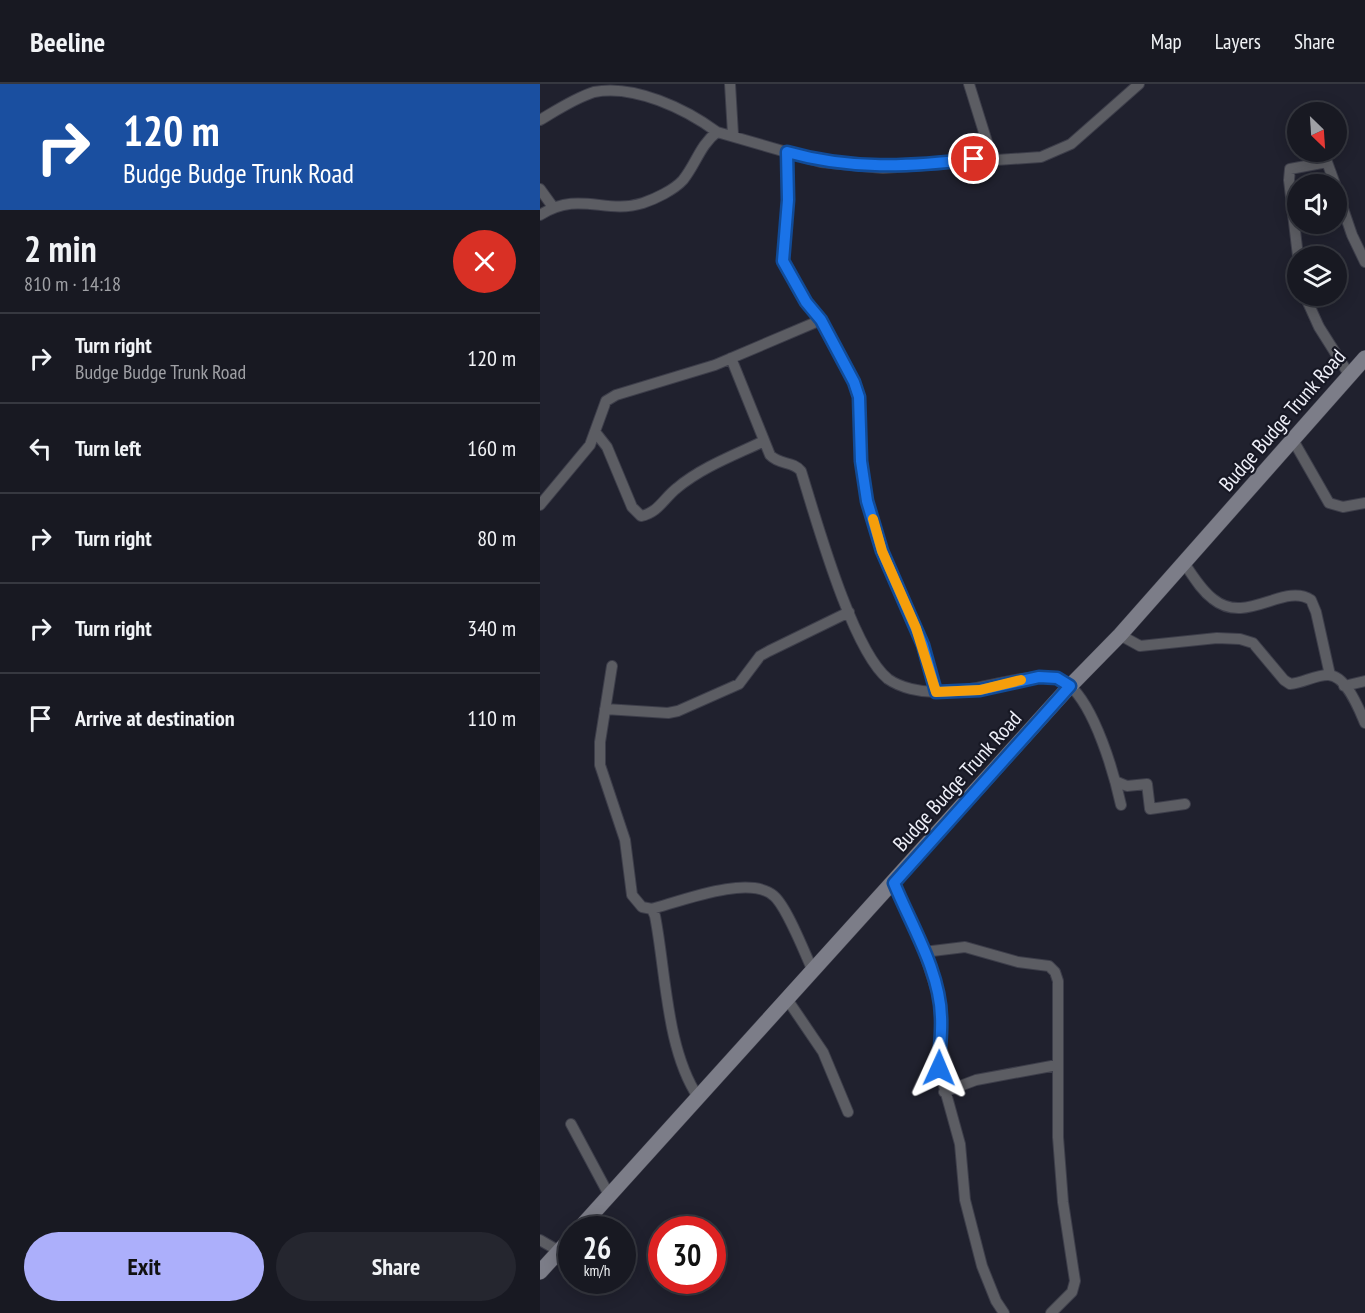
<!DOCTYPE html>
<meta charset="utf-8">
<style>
:root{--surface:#181922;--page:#25262f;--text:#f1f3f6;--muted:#9fa0a5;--line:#363840;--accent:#acaffb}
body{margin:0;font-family:"PT Sans Narrow",sans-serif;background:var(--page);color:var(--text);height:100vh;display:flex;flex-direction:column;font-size:22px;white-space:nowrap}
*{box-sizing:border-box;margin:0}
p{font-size:20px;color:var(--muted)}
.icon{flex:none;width:33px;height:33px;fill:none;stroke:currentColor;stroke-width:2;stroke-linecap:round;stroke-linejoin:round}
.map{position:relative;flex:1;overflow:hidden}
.details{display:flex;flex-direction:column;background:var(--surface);width:540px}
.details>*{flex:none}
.hud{background:#1a4fa0;color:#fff;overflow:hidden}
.needle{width:39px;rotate:155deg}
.fabs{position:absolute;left:747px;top:18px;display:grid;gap:12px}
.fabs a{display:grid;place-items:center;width:60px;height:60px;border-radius:50%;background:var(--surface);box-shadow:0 3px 15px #0003,0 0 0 2px var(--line);font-size:30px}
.speed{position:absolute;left:18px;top:1132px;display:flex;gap:12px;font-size:30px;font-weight:700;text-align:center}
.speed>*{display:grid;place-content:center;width:78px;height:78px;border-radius:50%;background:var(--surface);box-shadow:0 3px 15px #0003,0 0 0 2px var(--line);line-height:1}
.speed small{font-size:15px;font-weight:400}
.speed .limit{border:9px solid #d22;background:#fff;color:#111}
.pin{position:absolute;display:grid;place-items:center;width:51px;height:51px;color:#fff;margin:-26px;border:3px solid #fff;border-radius:50%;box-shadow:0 2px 6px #0007}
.me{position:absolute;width:66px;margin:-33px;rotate:1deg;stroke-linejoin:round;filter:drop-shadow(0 0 4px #0008)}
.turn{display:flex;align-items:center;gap:21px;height:126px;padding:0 24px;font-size:27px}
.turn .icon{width:78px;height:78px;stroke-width:2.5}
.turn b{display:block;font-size:42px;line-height:51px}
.round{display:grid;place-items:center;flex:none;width:63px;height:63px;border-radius:32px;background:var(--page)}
.summary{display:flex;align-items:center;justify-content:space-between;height:102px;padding:0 24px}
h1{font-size:36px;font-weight:600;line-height:45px}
.button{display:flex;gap:12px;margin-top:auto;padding:12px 24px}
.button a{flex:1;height:69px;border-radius:36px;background:var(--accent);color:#111;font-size:24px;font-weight:600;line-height:69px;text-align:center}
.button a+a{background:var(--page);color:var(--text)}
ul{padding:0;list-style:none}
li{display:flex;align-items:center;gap:18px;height:90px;padding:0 24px;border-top:2px solid var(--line)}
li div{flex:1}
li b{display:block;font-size:22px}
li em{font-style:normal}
header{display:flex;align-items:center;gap:36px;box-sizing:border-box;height:84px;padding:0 30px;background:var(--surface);border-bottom:2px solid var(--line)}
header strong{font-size:28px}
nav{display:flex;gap:33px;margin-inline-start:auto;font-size:21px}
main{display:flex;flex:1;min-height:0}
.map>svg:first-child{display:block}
</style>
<header>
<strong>Beeline</strong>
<nav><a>Map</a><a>Layers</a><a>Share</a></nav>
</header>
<main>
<section class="details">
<div class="hud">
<div class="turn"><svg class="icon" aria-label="right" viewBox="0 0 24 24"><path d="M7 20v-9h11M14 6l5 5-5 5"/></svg><div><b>120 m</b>Budge Budge Trunk Road</div></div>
</div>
<div class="summary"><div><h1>2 min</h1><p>810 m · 14:18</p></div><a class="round" style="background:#d93025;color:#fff"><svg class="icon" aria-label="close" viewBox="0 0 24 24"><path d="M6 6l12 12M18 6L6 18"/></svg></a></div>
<ul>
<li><svg class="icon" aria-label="right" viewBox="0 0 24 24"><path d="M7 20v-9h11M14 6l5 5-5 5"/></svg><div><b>Turn right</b><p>Budge Budge Trunk Road</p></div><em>120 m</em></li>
<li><svg class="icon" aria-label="left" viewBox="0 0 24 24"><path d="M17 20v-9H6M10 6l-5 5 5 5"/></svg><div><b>Turn left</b></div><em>160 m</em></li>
<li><svg class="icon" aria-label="right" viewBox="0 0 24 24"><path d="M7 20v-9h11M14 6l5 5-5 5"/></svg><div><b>Turn right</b></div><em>80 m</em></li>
<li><svg class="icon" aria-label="right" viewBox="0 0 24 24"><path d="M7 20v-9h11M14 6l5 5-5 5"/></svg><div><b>Turn right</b></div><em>340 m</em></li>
<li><svg class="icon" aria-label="arrive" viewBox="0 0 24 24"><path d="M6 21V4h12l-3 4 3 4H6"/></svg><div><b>Arrive at destination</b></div><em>110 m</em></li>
</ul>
<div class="button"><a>Exit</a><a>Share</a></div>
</section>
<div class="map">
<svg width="825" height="1229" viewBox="0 0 825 1229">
<rect width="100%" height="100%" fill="#20212e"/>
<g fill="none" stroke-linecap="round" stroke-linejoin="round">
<g stroke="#3d3e4a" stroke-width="12">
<path id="minor" d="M190 0 193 50
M429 0 452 74
M0 36C17 26 35 14 54 8 94 0 146 25 177 48
M247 68 248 116 243 177 266 218 281 236 314 298 319 313 321 377 327 417 342 467 383 561 396 608
M796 104 812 151 825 178
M0 105 13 123
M0 131C39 106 65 131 103 119 115 115 134 106 143 96 156 80 160 61 177 48L281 78 343 84 501 73 531 60 599 0
M758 172 749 96 750 85 787 78 795 100
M765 212 779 243 810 292
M191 274 230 371C239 381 253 377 261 387 276 435 312 566 348 595 361 604 380 608 396 608 432 609 464 595 499 593 510 592 520 594 529 601 555 623 574 689 581 721
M56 349 67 363 92 423 101 432C118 429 124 414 137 404 162 383 195 371 224 357
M753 356 789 419 803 423 825 419
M0 421 50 361 66 317 76 311 175 281 281 236
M644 479C653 492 661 506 673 515 706 542 744 498 771 516L776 528 790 591
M580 551 600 562 677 554 700 555 713 559 744 596 750 600C763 599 775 591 788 591 806 591 819 625 825 639
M72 582 60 658V681L85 756 92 811 102 823 112 825 115 832C126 888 126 965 158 1013
M804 602 825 597
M65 625 128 629 138 627 199 600 220 572 229 567 309 528
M575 697 587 702 607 700 610 725 645 720
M354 799 384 868 398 911 401 933 399 984 420 1060 425 1116 442 1182 456 1217 464 1229
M112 825C141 817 210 790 234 812 247 823 265 870 273 887
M384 868 425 863 478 878 509 882 515 888 518 897V1053L523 1118 535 1197 532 1208 511 1229
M247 915 283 968 308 1028
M404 1008 436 996 517 981
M31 1040 69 1111
M0 1156 19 1167"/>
</g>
<g stroke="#3d3e4a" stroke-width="16">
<path id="secondary" d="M38 1146 530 602 580 551 825 274
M0 1188 32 1153"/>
</g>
<use href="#minor" stroke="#5c5d63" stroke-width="10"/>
<use href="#secondary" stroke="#7c7d88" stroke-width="15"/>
</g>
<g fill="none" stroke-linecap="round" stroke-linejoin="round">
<g stroke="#114b97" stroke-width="15">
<path id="route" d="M399 984C399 967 402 950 401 933 400 887 371 841 354 799L530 602 517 594 499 593 440 606 396 608 383 561 342 467 327 417 321 377 319 313 314 298 281 236 266 218 243 177 248 116 247 68C310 86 370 83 434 75"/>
</g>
<use href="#route" stroke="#1a73e8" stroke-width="10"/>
<path stroke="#f59e0b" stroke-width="10" d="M333 435 342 467 376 544 396 608 440 606 481 596"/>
</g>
<g text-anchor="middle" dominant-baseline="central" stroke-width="4.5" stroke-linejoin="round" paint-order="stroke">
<g font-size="21" fill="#eeeff8" stroke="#171824">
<text transform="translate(742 336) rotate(-49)">Budge Budge Trunk Road</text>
<text transform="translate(417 697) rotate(-48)">Budge Budge Trunk Road</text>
</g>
</g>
</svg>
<div class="fabs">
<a><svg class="needle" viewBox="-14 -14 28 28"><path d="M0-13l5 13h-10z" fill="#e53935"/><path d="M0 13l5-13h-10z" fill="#9fa0a5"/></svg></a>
<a><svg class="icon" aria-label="sound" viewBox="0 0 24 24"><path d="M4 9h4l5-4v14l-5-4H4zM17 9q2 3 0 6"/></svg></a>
<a><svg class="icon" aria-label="layers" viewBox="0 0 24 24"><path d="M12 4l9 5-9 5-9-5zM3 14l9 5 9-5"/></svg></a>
</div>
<div class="speed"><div>26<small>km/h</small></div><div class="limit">30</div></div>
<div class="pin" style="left:434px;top:75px;background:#d93025"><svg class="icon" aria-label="arrive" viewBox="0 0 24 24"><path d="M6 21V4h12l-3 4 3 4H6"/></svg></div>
<svg class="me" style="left:399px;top:984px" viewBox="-20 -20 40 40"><path d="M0-17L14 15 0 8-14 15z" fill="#1a73e8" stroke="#fff" stroke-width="4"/></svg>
</div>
</main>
